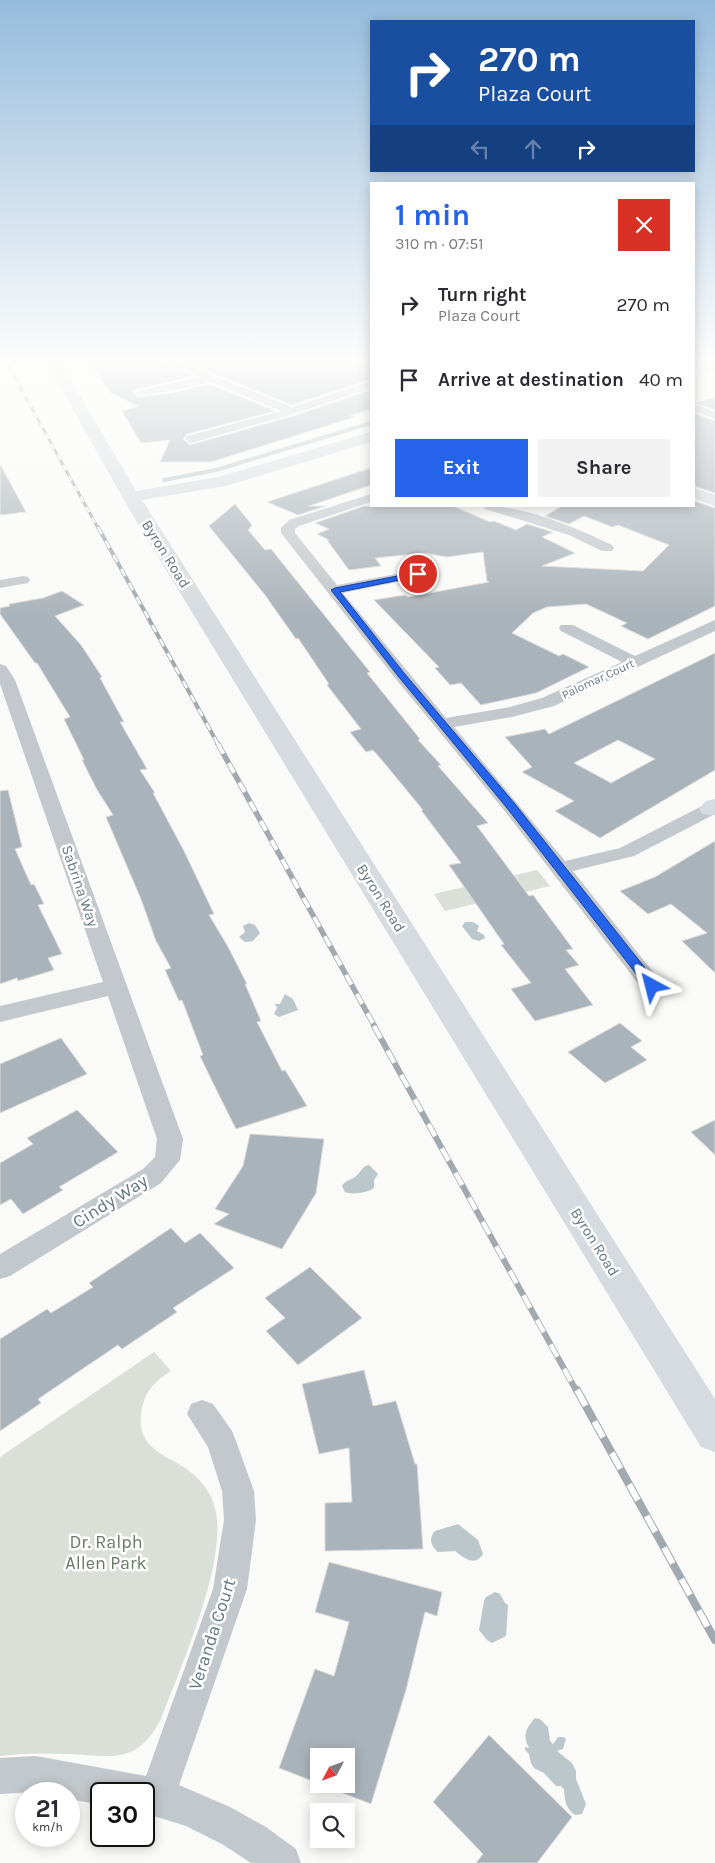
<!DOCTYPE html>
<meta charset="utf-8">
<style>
:root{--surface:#fff;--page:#f2f2f3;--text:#2b2b33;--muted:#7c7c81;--accent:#2563eb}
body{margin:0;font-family:Karla,sans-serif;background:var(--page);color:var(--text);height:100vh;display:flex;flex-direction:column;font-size:19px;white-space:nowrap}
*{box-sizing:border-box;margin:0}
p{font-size:16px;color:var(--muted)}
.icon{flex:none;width:28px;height:28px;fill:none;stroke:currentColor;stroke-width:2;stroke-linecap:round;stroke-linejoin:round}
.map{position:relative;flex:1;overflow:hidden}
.sheet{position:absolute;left:370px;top:182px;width:325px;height:325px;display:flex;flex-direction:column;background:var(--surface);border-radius:0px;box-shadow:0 2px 12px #0003}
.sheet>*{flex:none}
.guide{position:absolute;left:370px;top:20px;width:325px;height:152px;border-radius:0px;box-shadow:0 2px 12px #0003;background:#1a4fa0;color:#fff;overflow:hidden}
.needle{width:32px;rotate:229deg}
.buttons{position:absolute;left:310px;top:1748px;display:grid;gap:10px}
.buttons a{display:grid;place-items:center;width:45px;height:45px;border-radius:0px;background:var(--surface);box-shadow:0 2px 12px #0003;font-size:25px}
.speed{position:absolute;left:15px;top:1782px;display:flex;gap:10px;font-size:25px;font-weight:700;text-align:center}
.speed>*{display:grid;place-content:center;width:65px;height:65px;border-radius:50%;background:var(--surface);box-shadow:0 2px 12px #0003;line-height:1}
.speed small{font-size:12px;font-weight:400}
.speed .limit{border:2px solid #111;border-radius:8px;background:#fff;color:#111}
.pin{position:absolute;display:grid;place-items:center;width:42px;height:42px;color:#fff;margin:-21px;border:2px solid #fff;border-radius:50%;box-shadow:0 1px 5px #0007}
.me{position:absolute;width:55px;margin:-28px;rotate:322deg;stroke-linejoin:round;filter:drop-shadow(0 0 4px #0008)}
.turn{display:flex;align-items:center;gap:18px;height:105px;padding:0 25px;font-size:22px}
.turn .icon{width:65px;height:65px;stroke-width:2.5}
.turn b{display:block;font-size:35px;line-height:42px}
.lanes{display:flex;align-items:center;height:48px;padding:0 25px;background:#0003;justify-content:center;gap:25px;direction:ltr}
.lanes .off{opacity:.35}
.round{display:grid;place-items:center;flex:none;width:52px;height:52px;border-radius:0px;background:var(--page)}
.headline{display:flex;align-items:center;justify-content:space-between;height:85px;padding:0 25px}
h1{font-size:30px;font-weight:700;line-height:38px;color:var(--accent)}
.cta{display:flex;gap:10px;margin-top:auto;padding:10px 25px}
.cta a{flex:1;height:58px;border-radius:0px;background:var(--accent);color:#fff;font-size:20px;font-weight:700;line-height:58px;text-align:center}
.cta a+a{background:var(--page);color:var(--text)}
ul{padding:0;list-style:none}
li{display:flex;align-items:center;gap:15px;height:75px;padding:0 25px}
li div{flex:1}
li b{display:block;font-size:19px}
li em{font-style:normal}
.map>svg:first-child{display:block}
</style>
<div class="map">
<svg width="715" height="1863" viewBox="0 0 715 1863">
<rect width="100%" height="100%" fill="#fafaf8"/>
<path fill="#dadfd7" d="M537 870 550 886 445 911 434 894Z
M154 1352 171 1371C156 1380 145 1391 142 1408 133 1452 170 1454 193 1474 202 1482 211 1493 214 1505 231 1555 180 1669 161 1719 137 1765 112 1756 69 1754 46 1753 23 1753 0 1756V1457Z"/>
<path fill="#bbc7cb" d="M465 922C471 921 475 922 479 926L477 931 484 935 485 938 479 941 472 939 462 926Z
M249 923 255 925 260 933 253 941 245 942 239 937 245 932 243 926Z
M285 994 293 999 298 1010 279 1017 274 1014 277 1008 275 1004H280Z
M369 1165 378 1174 374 1180V1188C367 1193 352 1195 345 1192L342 1186C346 1179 351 1181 356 1176 362 1171 361 1167 369 1165Z
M458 1524 478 1540 483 1554C475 1567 464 1558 455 1551L438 1552C431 1546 428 1539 435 1531Z
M495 1592 500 1594 505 1603 508 1605 506 1636 492 1643 487 1640 479 1630 484 1601 486 1597Z
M535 1718 540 1719 548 1727 550 1741 553 1744 558 1737H563L566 1739 563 1749 557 1751 572 1763 576 1771V1779L586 1804 582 1814 575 1815C565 1808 565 1800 564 1789L561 1786H556L544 1773 534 1768 531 1763 529 1754 525 1750V1747L529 1748C522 1736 526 1728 535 1718Z"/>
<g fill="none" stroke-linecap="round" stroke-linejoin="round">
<path stroke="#bbc7cb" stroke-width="4" d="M164 480 216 470 371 423"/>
</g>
<path fill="#aab3b9" stroke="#dcdcda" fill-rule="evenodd" d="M87 360H160L161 362 194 376 137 389 133 393 137 397 172 393 210 384 275 411 187 434 183 439 190 445 297 415 371 390V409L350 416 355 417 211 462H160L170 440 141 443 122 411 138 406 111 393Z
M179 360H351L362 364 371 361V379L292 405Z
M715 397V410L696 403Z
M694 413 715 421V493L694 486Z
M0 464 26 512 0 515Z
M371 468V485L309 506H326L298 515 267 502Z
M694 501 715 508V606L648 639 621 626 627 623 586 604 547 607 533 613 512 633 559 656 563 654 589 667 536 693 481 705 461 683 450 685 435 668 439 667 374 600 405 595 408 597 489 582 487 581 483 552 447 557 424 553 375 558 381 566 349 570 327 540H329L317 534 329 529 315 523 364 506H453L490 522 494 521 516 530 527 524 553 532 542 537 575 553 542 566 643 571 669 545 618 525 612 527 584 516 569 524 545 516 562 506H694Z
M235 504 252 525 248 530 265 550 271 549 370 672 367 673 420 739 418 740 441 765 438 766 488 823 477 826 529 896 533 895 573 949 566 950 579 965 565 969 593 1005 535 1021 511 989 531 983 501 945 504 944 449 865 461 863 421 810H423L381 759 373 750 366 752 350 732 361 729 327 685 329 684 298 638 296 639 265 595 209 526Z
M62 591 84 605 55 616 81 645 102 677 100 678 124 722H120L147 769 140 770 155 793H153L184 851 214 914 209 915 227 945 247 984H245L261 1021 257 1022 282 1071 285 1070 307 1106 236 1129 216 1089 200 1056 203 1055 182 1000 179 1001 165 970 171 968 156 941 141 899 106 817 113 815 96 788 82 760H84L64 719 70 717 37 663H35L0 614V608L10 606 9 604 43 598Z
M715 653V770L600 838 555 811 574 801 522 772 532 767 505 737 545 729 549 734ZM618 740 655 759 611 783 574 763Z
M8 790 22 847 15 849 31 885 34 884 44 904 38 905 62 954 48 958 54 970 18 981 17 978 0 984V791Z
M715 841V973L682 941 707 933 671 904 648 914 620 891 655 877Z
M620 1023 642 1041 631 1047 647 1060 605 1083 568 1052Z
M61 1038 87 1074 0 1113V1064Z
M77 1110 118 1152 59 1187 63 1190 23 1214 11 1199 0 1205V1163L33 1144 27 1138Z
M715 1120V1155L691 1132Z
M250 1134 324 1139 316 1193 282 1249 214 1224 229 1214 215 1209 243 1166Z
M171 1228 185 1243 200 1233 234 1268 173 1308 177 1312 122 1349 118 1345 38 1399 41 1403 0 1431V1339L47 1309 51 1313 93 1287 89 1283Z
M310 1267 362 1318 298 1365 266 1331 285 1318 265 1298Z
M364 1370 373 1406 396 1401 415 1464H417L423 1549 325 1551V1503L352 1502 349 1448 319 1454 302 1384Z
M329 1562 442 1592 437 1616 425 1612 406 1690 371 1804 279 1768 315 1669 334 1676 349 1622 315 1612ZM319 1756H346V1784H319Z
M489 1735 572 1817 537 1863H476L483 1854 433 1802Z"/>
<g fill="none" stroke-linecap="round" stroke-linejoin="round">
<path fill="#c3c8cc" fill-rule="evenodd" d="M162 360H175L292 407 371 381V388L296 413 191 443 185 439 187 436 281 411 210 382 172 391 137 395 135 393 137 391 200 377Z
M694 404 715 412V419L694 411Z
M371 494V502L299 526 295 529V533L337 585 417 570 422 571 424 574 422 577 343 593 446 718 510 707 542 698 622 662 561 631 559 628 561 625H573L635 656 715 620V631L554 706 512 717 454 727 565 861 620 848 704 805 715 804V814L634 856 573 871 660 981 663 986 660 991 652 993 644 991 504 810 395 678 281 533V528L289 520Z
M484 506C526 506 574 527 612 545L614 548 612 551H602L569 535 485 509Z
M23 576 28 577 30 580 28 583 0 588V580Z
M0 664 6 666 15 680 183 1139 180 1160 161 1183 10 1276 0 1279V1254L143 1169 155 1157 157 1139 108 996 0 1022V1006L103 982 0 684Z
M202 1400 213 1404 232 1431 236 1441 254 1491 256 1520 247 1589 179 1785 230 1807 266 1827 296 1849 301 1863H251L222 1844 186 1826 144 1813V1794H101V1805L69 1799V1794L36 1792 0 1794V1758L36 1756 146 1776 213 1589 224 1520 222 1491 208 1447 187 1414 191 1404Z"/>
<path fill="#d6dbdf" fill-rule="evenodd" d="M45 360H59L136 491 218 477 371 432V442L226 486 142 500 715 1399V1452L701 1447 132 514Z
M701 360H715V366L703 363Z
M694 488 715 495V506L694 499Z
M715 799V815L702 814 699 809 706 801Z"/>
<path fill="#d6dbdf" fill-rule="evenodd" d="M694 360 715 366V374L694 368Z"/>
<g stroke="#a2aab0" stroke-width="3">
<path id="rail-far4" d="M5 360 98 528"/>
</g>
<g stroke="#a2aab0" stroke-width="4">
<path id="rail-far3" d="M98 527 219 746"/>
</g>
<g stroke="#a2aab0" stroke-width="5.5">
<path id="rail-far2" d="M218 744 375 1027"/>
</g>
<g stroke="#a2aab0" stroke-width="6">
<path id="rail-far1" d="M374 1026 577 1392"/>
</g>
<g stroke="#a2aab0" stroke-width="8">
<path id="rail" d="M577 1390 715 1640"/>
</g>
<use href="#rail-far4" stroke="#fff" stroke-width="2" stroke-dasharray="6" stroke-linecap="butt"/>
<use href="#rail-far3" stroke="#fff" stroke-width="2.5" stroke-dasharray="8" stroke-linecap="butt"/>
<use href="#rail-far2" stroke="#fff" stroke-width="4" stroke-dasharray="11" stroke-linecap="butt"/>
<use href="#rail-far1" stroke="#fff" stroke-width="4.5" stroke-dasharray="14" stroke-linecap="butt"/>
<use href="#rail" stroke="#fff" stroke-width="6" stroke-dasharray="18" stroke-linecap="butt"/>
</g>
<linearGradient id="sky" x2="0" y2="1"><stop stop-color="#96bcdc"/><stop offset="0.58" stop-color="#fdfdfc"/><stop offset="1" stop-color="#fdfdfc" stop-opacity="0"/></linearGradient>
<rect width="715" height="620" fill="url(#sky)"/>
<path fill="#2563eb" stroke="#184099" d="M418 572 420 573V576L340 592 404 673 515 804 657 983 658 986 657 989H648L507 808 398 676 331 590 335 588Z"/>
<g text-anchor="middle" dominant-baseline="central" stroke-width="5" stroke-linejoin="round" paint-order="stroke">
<g font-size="12" fill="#657683" stroke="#fff">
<text transform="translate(598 679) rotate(-25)">Palomar Court</text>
</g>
<g font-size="15" fill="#657683" stroke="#fff">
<text transform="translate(166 554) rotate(58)">Byron Road</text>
<text transform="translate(80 886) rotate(71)">Sabrina Way</text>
<text transform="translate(381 898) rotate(58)">Byron Road</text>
<text transform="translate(595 1242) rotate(58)">Byron Road</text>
</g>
<g font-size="18" fill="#657683" stroke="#fff">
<text transform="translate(110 1201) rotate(-32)">Cindy Way</text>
<text transform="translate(212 1634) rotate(-72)">Veranda Court</text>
</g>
<g font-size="18" fill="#687a64" stroke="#fff">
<text x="106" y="1542">Dr. Ralph<tspan x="106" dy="21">Allen Park</tspan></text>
</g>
</g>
</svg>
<div class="buttons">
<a><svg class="needle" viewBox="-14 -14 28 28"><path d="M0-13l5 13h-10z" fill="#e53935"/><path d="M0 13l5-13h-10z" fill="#7c7c81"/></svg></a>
<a><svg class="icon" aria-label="search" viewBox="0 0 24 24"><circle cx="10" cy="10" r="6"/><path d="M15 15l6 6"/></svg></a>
</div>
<div class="speed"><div>21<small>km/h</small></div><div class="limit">30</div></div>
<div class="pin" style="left:418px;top:574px;background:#d93025"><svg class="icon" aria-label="arrive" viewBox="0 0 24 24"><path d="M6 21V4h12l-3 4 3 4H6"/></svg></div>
<svg class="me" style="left:652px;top:986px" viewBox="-20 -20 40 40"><path d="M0-17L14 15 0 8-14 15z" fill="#2563eb" stroke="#fff" stroke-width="4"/></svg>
<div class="guide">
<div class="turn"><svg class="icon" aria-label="right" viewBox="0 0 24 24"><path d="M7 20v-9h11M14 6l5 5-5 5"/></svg><div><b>270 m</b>Plaza Court</div></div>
<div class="lanes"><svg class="icon off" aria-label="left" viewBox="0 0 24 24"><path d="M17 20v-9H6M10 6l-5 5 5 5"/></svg><svg class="icon off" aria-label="ahead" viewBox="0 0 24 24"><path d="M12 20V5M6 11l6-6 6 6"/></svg><svg class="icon" aria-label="right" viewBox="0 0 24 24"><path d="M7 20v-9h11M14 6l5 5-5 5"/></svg></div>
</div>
<section class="sheet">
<div class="headline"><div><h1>1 min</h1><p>310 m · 07:51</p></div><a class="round" style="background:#d93025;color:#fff"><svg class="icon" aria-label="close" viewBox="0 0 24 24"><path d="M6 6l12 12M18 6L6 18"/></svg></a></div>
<ul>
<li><svg class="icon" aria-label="right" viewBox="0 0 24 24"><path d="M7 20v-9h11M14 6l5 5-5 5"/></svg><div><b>Turn right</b><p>Plaza Court</p></div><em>270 m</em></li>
<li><svg class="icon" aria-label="arrive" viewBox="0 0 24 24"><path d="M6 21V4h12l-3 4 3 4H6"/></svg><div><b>Arrive at destination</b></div><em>40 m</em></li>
</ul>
<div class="cta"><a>Exit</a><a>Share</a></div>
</section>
</div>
